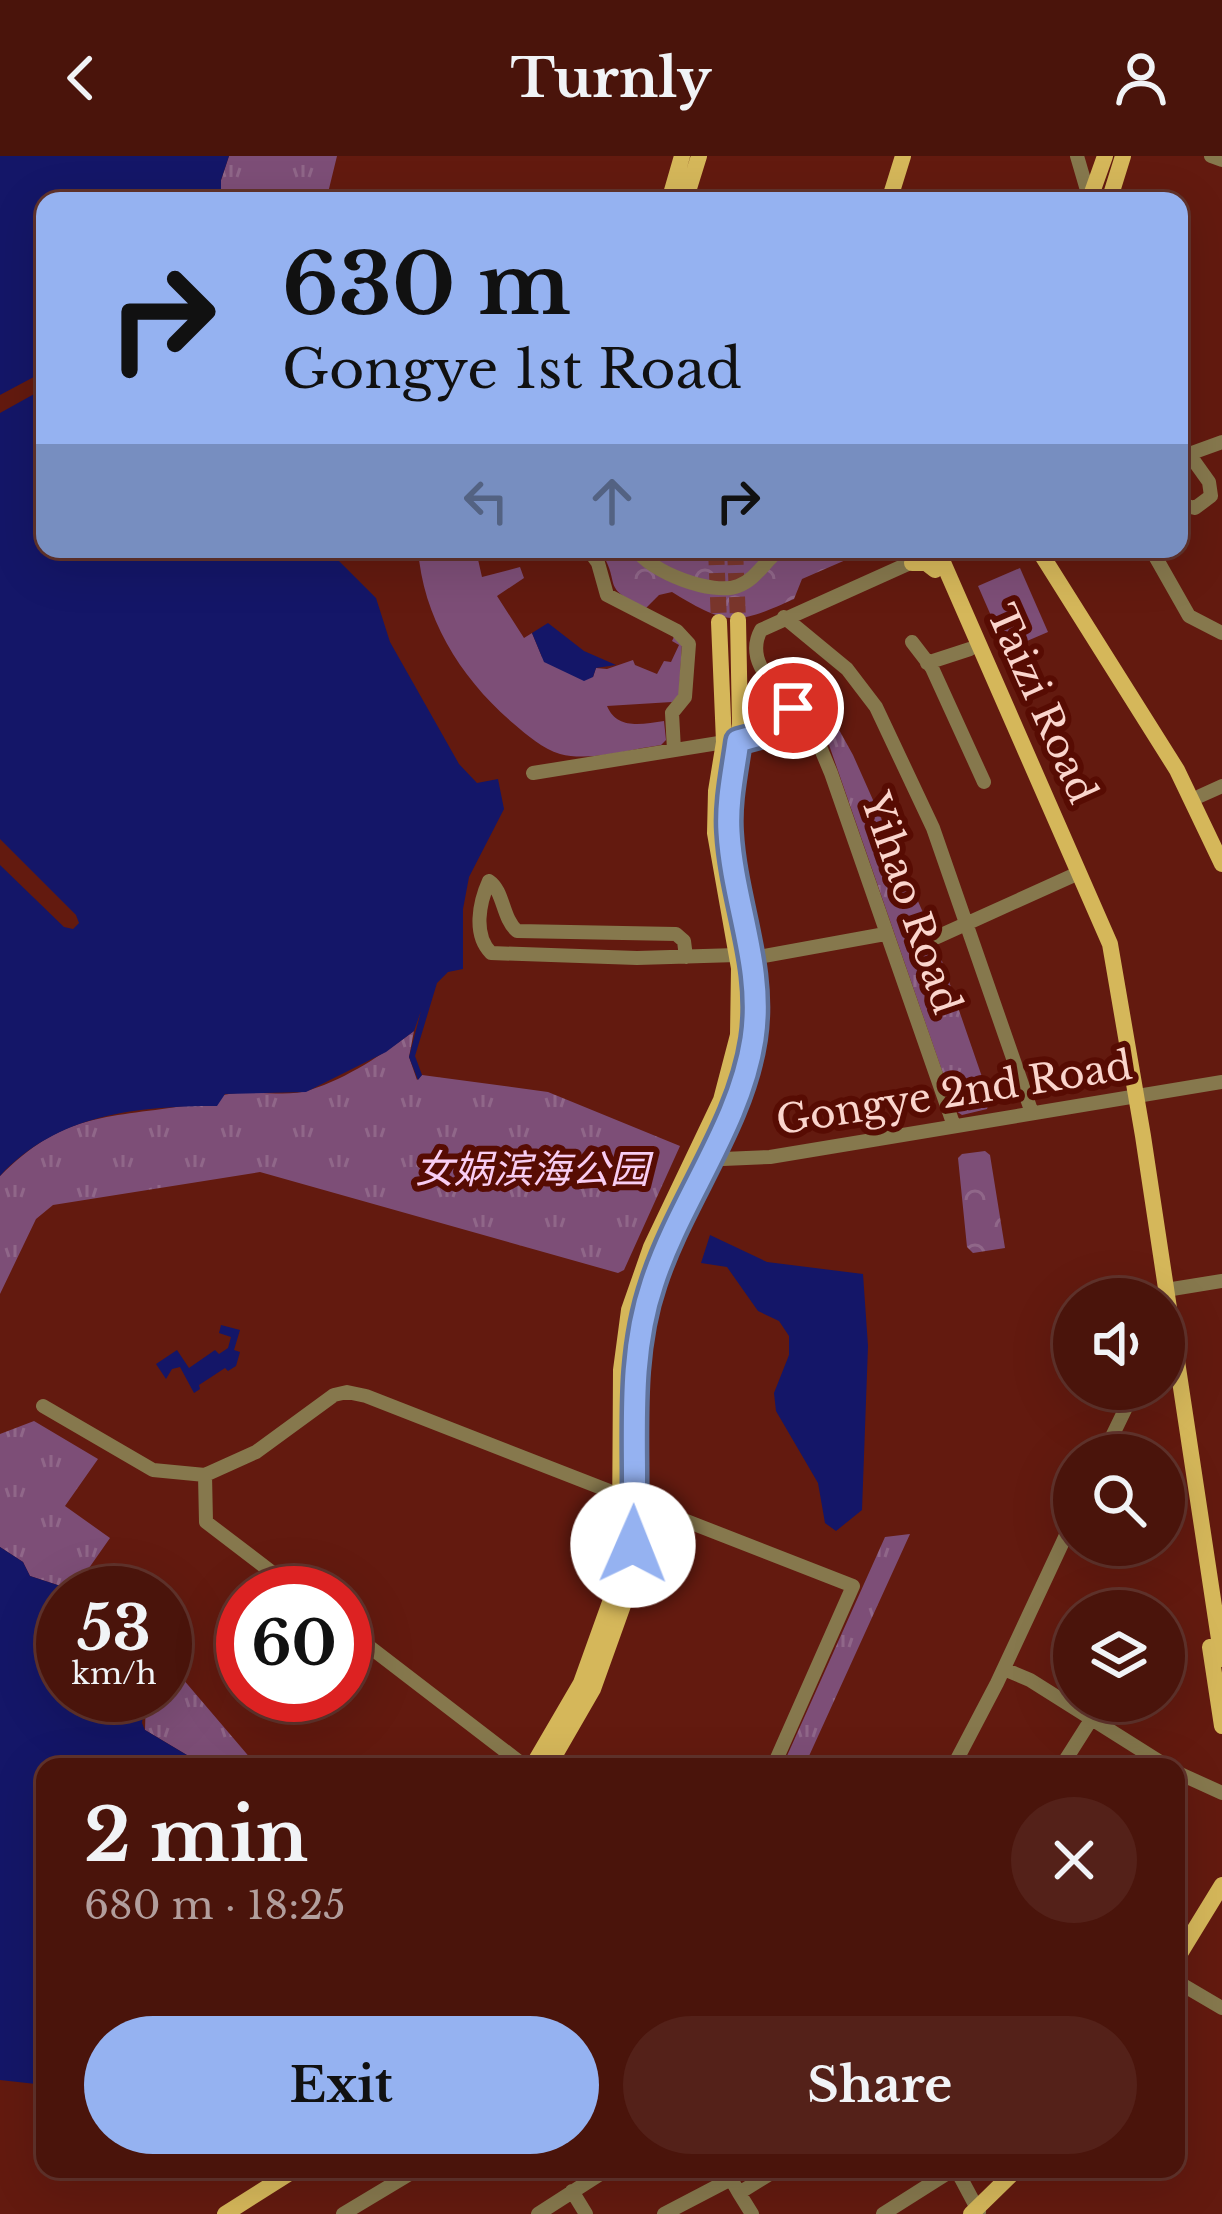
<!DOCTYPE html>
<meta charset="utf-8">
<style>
:root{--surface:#4a140b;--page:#542119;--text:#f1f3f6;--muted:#b29e9d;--line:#61332c;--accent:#95b2f1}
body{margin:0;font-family:"Libre Baskerville","Noto Sans SC",serif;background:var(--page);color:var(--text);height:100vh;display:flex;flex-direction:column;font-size:45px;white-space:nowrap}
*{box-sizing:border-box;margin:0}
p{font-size:39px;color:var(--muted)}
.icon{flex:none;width:66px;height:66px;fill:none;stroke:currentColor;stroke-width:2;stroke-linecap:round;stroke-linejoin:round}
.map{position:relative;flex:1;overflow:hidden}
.side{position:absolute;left:36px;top:1602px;width:1149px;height:420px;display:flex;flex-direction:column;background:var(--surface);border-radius:24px;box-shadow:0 12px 48px #0002,0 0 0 3px var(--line)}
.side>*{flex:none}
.guide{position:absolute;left:36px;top:36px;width:1152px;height:366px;border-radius:24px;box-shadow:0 12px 48px #0002,0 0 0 3px var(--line);background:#95b2f1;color:#111;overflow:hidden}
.fabs{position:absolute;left:1053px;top:1122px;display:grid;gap:24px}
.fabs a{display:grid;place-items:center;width:132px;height:132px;border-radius:50%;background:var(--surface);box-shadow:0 12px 48px #0002,0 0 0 3px var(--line);font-size:60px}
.speed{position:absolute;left:36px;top:1410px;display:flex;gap:24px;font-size:60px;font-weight:700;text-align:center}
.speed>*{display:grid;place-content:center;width:156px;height:156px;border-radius:50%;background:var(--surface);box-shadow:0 12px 48px #0002,0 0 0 3px var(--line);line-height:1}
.speed small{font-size:30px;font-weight:400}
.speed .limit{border:18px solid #d22;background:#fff;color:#111}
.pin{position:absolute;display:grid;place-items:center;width:102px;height:102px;color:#fff;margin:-51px;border:6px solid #fff;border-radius:50%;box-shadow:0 3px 12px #0007}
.me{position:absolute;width:132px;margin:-66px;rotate:1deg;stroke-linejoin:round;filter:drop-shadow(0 0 9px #0008)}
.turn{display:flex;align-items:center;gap:42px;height:252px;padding:0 48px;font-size:54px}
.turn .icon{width:156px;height:156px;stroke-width:2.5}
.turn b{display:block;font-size:84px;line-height:102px}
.lanes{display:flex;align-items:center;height:114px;padding:0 48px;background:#0003;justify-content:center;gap:60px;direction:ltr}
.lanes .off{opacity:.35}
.round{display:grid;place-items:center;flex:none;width:126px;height:126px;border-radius:63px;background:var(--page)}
.headline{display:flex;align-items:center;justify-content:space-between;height:204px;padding:0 48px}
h1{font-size:72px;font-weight:800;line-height:90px}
.primary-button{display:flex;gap:24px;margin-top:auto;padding:24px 48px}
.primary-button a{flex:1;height:138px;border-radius:72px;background:var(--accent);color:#111;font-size:48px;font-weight:800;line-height:138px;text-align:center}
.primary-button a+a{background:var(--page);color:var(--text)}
header{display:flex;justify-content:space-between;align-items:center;height:156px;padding:0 48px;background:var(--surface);font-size:54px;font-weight:800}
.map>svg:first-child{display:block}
</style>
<header><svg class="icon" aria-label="back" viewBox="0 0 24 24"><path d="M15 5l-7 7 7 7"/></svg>Turnly<svg class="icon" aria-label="person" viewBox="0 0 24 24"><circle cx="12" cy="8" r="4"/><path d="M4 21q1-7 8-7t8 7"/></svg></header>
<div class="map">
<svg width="1222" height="2058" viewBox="0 0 1222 2058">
<defs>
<pattern id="forest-crowns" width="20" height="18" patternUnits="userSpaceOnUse" patternTransform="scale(3)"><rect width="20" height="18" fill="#7d4e77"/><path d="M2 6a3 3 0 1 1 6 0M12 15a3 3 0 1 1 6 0" fill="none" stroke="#906789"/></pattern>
<pattern id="park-tufts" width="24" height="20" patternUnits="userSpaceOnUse" patternTransform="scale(3)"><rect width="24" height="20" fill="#7d4e77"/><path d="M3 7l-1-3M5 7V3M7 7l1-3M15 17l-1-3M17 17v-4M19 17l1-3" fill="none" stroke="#906789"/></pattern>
</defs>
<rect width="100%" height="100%" fill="#631a0f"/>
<path fill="url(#forest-crowns)" d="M599 393H871L802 423 794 443C737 469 727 470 672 436L659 439 646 452C597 430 624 430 599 393Z
M985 995 990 999 1005 1092 973 1097 967 1091 958 1002 962 998Z"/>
<path fill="url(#park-tufts)" d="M229 0H337L326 45H221V24Z
M765 509 810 538 833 563 853 599 933 779 990 944 987 953 962 959 956 955 828 586Z
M414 875 409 901 417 924 422 919 548 936 680 990 624 1114 618 1117 260 1016 53 1049 36 1063 0 1138V1020C62 958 103 962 184 950 202 947 219 938 237 937 260 935 290 941 310 934 348 922 383 898 414 875Z
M34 1265 98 1303 65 1350 110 1382 89 1412 110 1437H82L30 1420 23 1406 0 1391V1278Z
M910 1378 804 1611H782L885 1381Z
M165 1502 258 1611H207L145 1574 146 1539H165Z"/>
<path fill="#7d4e77" d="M418 393H499L477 399 482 421 520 411 524 422 497 440 524 482 532 477 542 501 593 521 596 512 607 513 633 504 635 509 657 518 664 505 671 506 679 489 672 485 674 481 682 487 679 539 672 546 607 550C617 574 642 568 664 565L666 584 661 589C631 593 590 606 560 598 543 593 527 579 514 568 461 523 423 462 418 393Z
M1020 412 1048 476 1006 494 978 430Z"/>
<path fill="#141668" d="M0 0H229L221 24V45H45V215L0 239Z
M45 232V393H327L376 442 390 486 459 608 477 627 498 623 504 653 469 721 463 753V813L448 816 437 827 415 900 422 919 418 924 409 901 421 855 414 875 386 896 306 936 225 938 217 950C137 950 57 958 0 1020V709L64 771 73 773 79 767 76 759 0 683V257Z
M548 467 584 495 616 509 596 512 593 521 584 525 544 506 532 477Z
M710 1079 767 1106 863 1118 868 1190 862 1354 836 1375 825 1367 818 1327 776 1255 774 1237 789 1199V1180L779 1165 758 1155 727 1111 701 1107Z
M221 1169 240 1174 234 1194 240 1196 236 1210 228 1215 225 1212 199 1229 200 1233 194 1237 180 1211 172 1213 166 1223 156 1208 177 1194 189 1212 215 1194 219 1198 228 1192 231 1181 219 1177Z
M0 1391 23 1406 30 1420 82 1437H63V1539H146L142 1567 145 1574 207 1611H45V1929L0 1924Z"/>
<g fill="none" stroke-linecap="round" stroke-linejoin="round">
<path stroke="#7a362c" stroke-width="16" stroke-dasharray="16 8" stroke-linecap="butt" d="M716 393 719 466
M735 393 738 464"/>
<path stroke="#86784d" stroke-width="14" d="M1077 0 1089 41
M1211 0 1222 4
M1179 295 1189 298 1222 286
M1179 348 1195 352 1211 340 1209 326 1189 298
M588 393 598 407 607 439 677 475 689 488 685 541 672 557 674 594
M636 393C650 416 713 440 738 430 757 423 765 404 781 393
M1151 393 1189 460 1222 477
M938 395 956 393
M784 461 847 513 876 551 933 672 1032 957
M912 486 932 512 984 626
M927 507 970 493
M793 552 818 586 831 617 954 970
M533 617 768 579 781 570 793 552C775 530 744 505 761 474L941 393
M1200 640 1222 630
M489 725C479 747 473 779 491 797L637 802 737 799
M489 725C504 735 502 762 517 775L676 778 684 785 686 801
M937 781 1072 720
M753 802 885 778
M700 997 723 1003 770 1001 1222 926
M1166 1134 1222 1125
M1164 1215 1168 1218
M43 1250 153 1314 205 1319
M1103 1299 1135 1233
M299 1437 206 1366 205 1319 256 1296 334 1239 347 1236 366 1240 853 1430 773 1611
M345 1472 526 1611
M1004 1513 1030 1524 1168 1611
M953 1611 997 1527 1074 1362
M1061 1611 1087 1570
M1176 1616 1222 1637
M1176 1825 1222 1852
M956 2013 979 2056
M572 2035 586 2058
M739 2037 752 2058
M343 2058 418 2013
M538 2058 608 2013
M664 2058 731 2023 739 2037 778 2013
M883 2058 954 2013"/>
<path stroke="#d5b75a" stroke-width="16" d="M669 45 682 0
M685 45 699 0
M889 45 903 0
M1089 45 1105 0
M1109 45 1123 0
M1038 393 1177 614 1222 708
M938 395 1110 788 1143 980 1222 1503
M912 407H926L935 414
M1210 1491 1222 1570
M532 1611 581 1527 613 1438 620 1378 621 1214 629 1154 651 1091 721 944 738 879 739 812 715 677 716 635 724 586 719 466
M548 1611 593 1533 626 1441 635 1347V1215L652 1127 734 946 753 886 755 819 729 675 740 568 738 464
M1176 1804 1222 1729
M225 2058 296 2013
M971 2058 1017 2013"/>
</g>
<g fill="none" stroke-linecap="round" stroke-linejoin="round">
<g stroke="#61749d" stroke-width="30">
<path id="route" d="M633 1389C639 1301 624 1212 653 1127 680 1044 740 969 753 883 764 810 733 747 729 676 727 645 734 615 738 585L775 575 793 552"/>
</g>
<use href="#route" stroke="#95b2f1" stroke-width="21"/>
</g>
<g text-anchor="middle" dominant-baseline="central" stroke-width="12" stroke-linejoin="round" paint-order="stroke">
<g font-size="39" fill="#fad5cd" stroke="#570c03">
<text transform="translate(1042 548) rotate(66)">Taizi Road</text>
<text transform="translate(911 747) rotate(71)">Yihao Road</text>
<text transform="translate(954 937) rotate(-9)">Gongye 2nd Road</text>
</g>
<g font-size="39" font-style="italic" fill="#f8cdf2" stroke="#570c03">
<text x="532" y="1013">女娲滨海公园</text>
</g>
</g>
</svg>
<div class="fabs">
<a><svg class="icon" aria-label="sound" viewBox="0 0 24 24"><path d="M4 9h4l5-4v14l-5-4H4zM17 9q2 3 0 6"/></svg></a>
<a><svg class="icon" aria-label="search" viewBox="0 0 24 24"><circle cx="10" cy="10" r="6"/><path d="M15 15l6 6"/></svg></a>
<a><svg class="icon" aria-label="layers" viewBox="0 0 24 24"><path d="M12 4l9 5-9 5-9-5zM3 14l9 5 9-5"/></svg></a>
</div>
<div class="speed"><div>53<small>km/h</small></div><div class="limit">60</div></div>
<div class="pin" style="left:793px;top:552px;background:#d93025"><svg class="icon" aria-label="arrive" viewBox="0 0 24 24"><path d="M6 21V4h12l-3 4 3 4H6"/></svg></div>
<svg class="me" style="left:633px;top:1389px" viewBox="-20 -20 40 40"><circle r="19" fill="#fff"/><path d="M0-13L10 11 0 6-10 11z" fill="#95b2f1"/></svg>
<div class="guide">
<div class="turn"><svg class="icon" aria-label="right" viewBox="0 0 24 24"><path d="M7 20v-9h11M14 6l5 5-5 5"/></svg><div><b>630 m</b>Gongye 1st Road</div></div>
<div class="lanes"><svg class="icon off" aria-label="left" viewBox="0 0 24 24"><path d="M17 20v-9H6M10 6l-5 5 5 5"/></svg><svg class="icon off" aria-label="ahead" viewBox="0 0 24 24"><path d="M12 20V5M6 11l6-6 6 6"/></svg><svg class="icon" aria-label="right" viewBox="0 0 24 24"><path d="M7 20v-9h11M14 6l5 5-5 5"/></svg></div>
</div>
<section class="side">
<div class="headline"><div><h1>2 min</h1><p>680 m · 18:25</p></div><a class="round"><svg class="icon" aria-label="close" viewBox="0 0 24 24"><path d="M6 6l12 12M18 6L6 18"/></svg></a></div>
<div class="primary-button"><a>Exit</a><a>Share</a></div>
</section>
</div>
